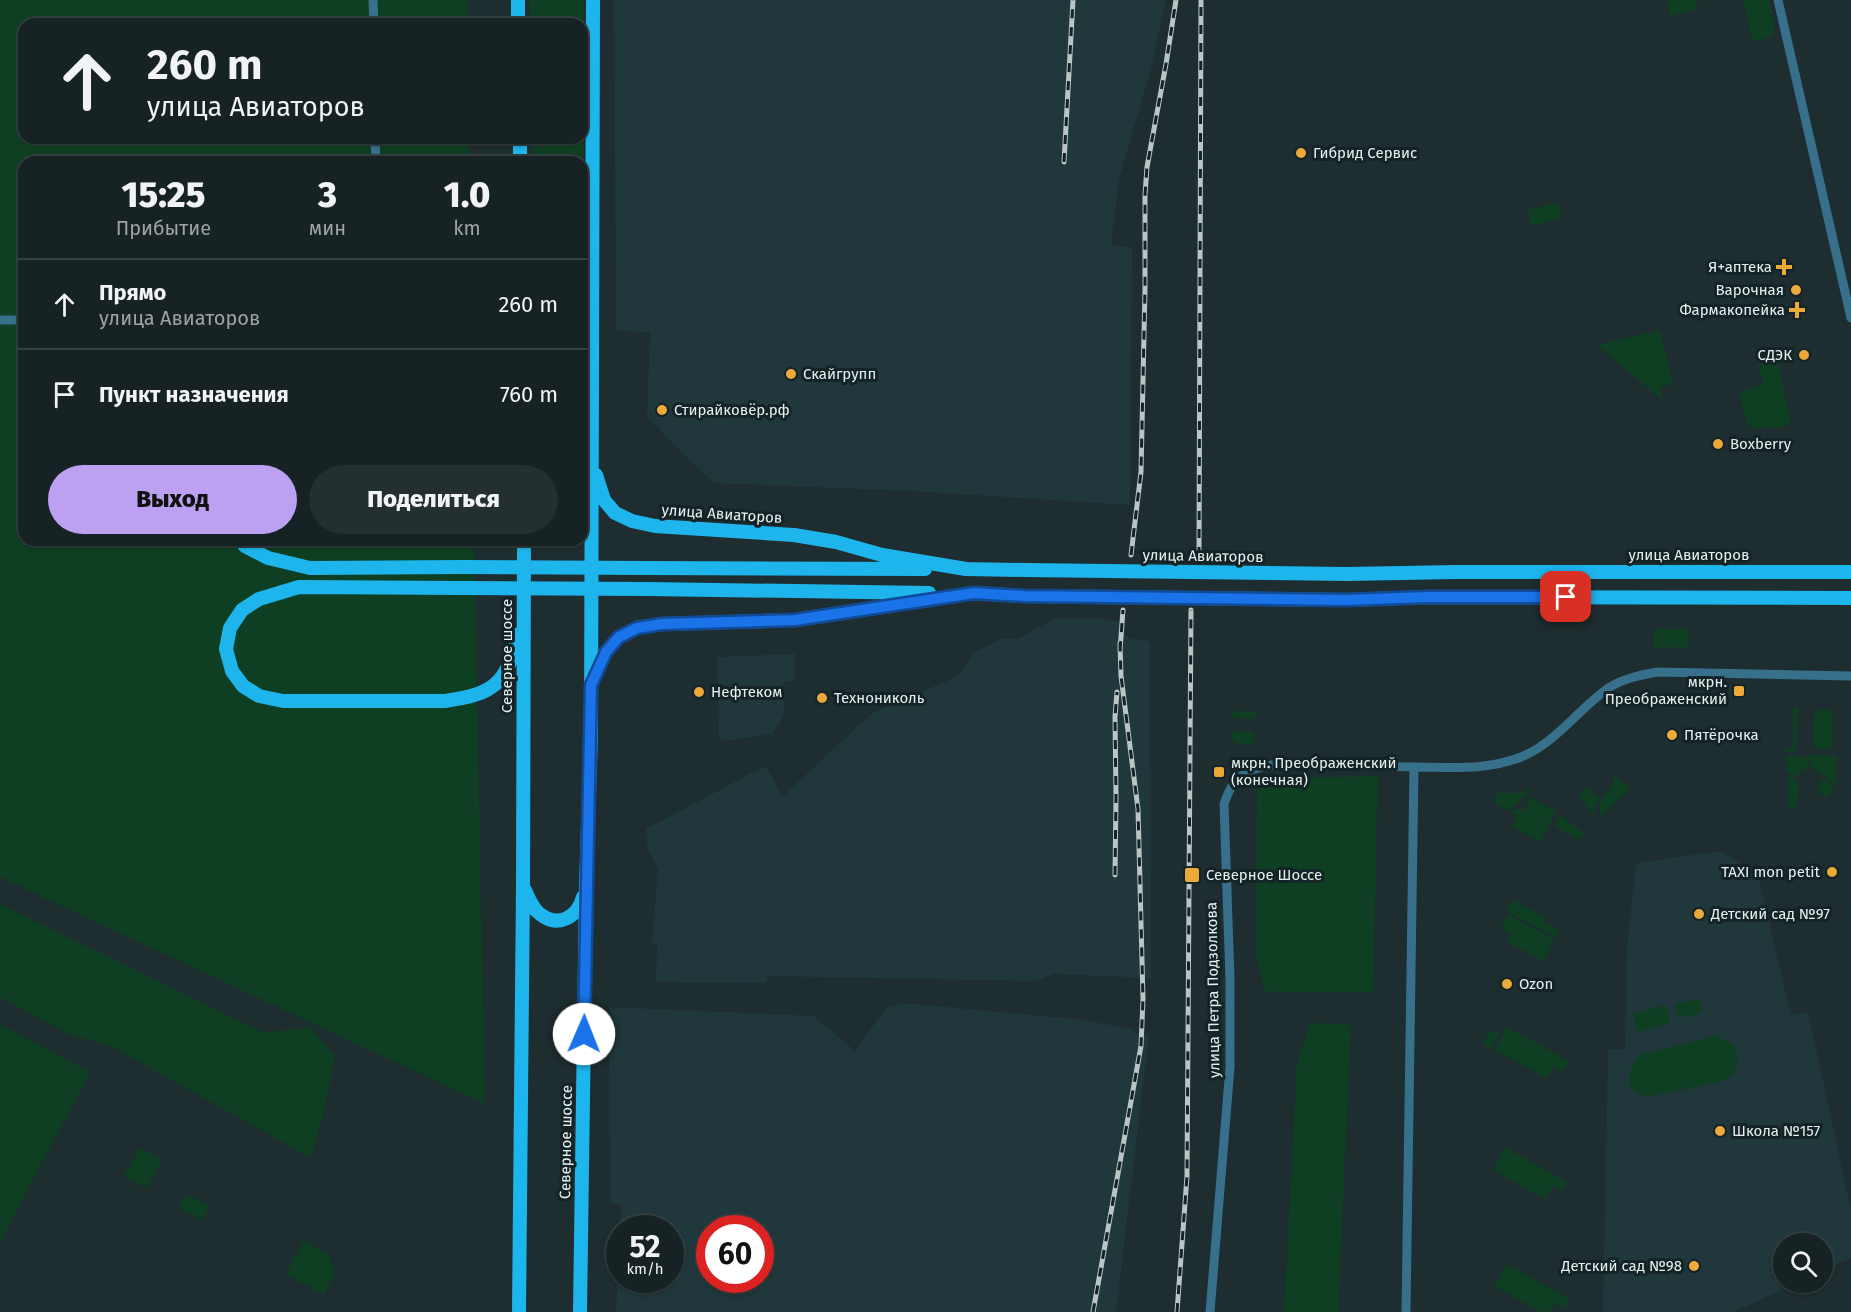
<!DOCTYPE html>
<html lang="ru">
<meta charset="utf-8">
<style>
:root{--surface:#162223;--page:#232f30;--text:#f1f3f6;--muted:#9ea4a6;--line:#353f41;--accent:#bca0f2}
body{margin:0;font-family:"Fira Sans",sans-serif;background:var(--page);color:var(--text);height:100vh;display:flex;flex-direction:column;font-size:22px;white-space:nowrap}
*{box-sizing:border-box;margin:0}
p{font-size:20px;color:var(--muted)}
.icon{flex:none;width:33px;height:33px;fill:none;stroke:currentColor;stroke-width:2;stroke-linecap:round;stroke-linejoin:round}
.map{position:relative;flex:1;overflow:hidden}
.panel{position:absolute;left:18px;top:156px;width:570px;height:390px;display:flex;flex-direction:column;background:var(--surface);border-radius:18px;box-shadow:0 2px 4px #0004,0 0 0 2px var(--line)}
.panel>*{flex:none}
.hud{position:absolute;left:18px;top:18px;width:570px;height:126px;border-radius:18px;box-shadow:0 2px 4px #0004,0 0 0 2px var(--line);background:#162223;color:var(--text);overflow:hidden}
.fabs{position:absolute;left:1773px;top:1233px;display:grid;gap:12px}
.fabs a{display:grid;place-items:center;width:60px;height:60px;border-radius:50%;background:var(--surface);box-shadow:0 2px 4px #0004,0 0 0 2px var(--line);font-size:30px}
.speed{position:absolute;left:606px;top:1215px;display:flex;gap:12px;font-size:30px;font-weight:700;text-align:center}
.speed>*{display:grid;place-content:center;width:78px;height:78px;border-radius:50%;background:var(--surface);box-shadow:0 2px 4px #0004,0 0 0 2px var(--line);line-height:1}
.speed small{font-size:15px;font-weight:400}
.speed .limit{border:9px solid #d22;background:#fff;color:#111}
.pin{position:absolute;display:grid;place-items:center;width:51px;height:51px;color:#fff;margin:-26px;border-radius:12px;box-shadow:0 3px 9px #0006}
.me{position:absolute;width:66px;margin:-33px;rotate:1deg;stroke-linejoin:round;filter:drop-shadow(0 0 4px #0008)}
.turn{display:flex;align-items:center;gap:21px;height:126px;padding:0 30px;font-size:27px}
.turn .icon{width:78px;height:78px;stroke-width:2.5}
.turn b{display:block;font-size:42px;line-height:51px}
.eta{display:flex;justify-content:space-evenly;align-items:center;height:102px;text-align:center}
.eta b{font-size:36px;font-weight:800;line-height:42px}
.action{display:flex;gap:12px;margin-top:auto;padding:12px 30px}
.action a{flex:1;height:69px;border-radius:36px;background:var(--accent);color:#111;font-size:24px;font-weight:800;line-height:69px;text-align:center}
.action a+a{background:var(--page);color:var(--text)}
ul{padding:0;list-style:none}
li{display:flex;align-items:center;gap:18px;height:90px;padding:0 30px;border-top:2px solid var(--line)}
li div{flex:1}
li b{display:block;font-size:22px}
li em{font-style:normal}
.map>svg:first-child{display:block}
</style>
<div class="map">
<svg width="1851" height="1312" viewBox="0 0 1851 1312">
<rect width="100%" height="100%" fill="#1e2d2f"/>
<path fill="#20383b" fill-rule="evenodd" d="M614 0H1166L1151 70 1119 178 1111 245 1132 248 1130 505 910 491 714 483 682 452 647 416 650 332 616 331Z
M1055 618H1101L1125 623V635L1130 639 1150 641 1151 978 1055 974 1036 981 767 976 766 983 656 982 657 944 652 943 658 870 647 846 646 829 765 766 783 796 871 714 958 676 974 653 1000 639H1017Z
M795 654V680L783 682 784 716 772 734 724 741 719 739 717 657Z
M1721 851 1758 876 1791 1015 1808 1012 1851 1210V1258L1823 1271 1822 1244H1784V1282L1798 1283 1733 1312H1603L1608 1049H1625L1627 946 1636 863Z
M903 1003 1076 1019 1134 1029V1033L1149 1035 1116 1312H616L619 1240 620 1280H670V1228H620L622 1205 610 1203 609 1007 814 1016 855 1051 886 1008ZM760 1228V1280H710V1228Z"/>
<path fill="#0e3f22" d="M0 0H467V24H24V138H469V162H24V540H474L485 1104 0 877Z
M529 0H584V322H582V162H533L532 138H582V24H530Z
M1667 0H1696L1698 9 1670 16Z
M1743 0H1769L1775 28 1771 37 1756 41 1752 39Z
M1558 202 1562 218 1531 226 1527 210Z
M1660 330 1673 384 1660 387 1662 400 1597 345Z
M1770 353 1776 355 1791 422 1786 427 1752 428 1747 424 1739 393 1763 384 1757 355Z
M1654 629H1689V647L1654 648Z
M1793 708H1798L1797 749 1794 752H1784V748H1793Z
M1818 710H1830L1833 714V745L1829 749H1817L1813 745 1814 714Z
M1231 711 1258 712 1254 719 1233 718Z
M1250 731 1256 736 1252 744 1238 745 1231 739V735L1234 732Z
M1808 755 1837 756 1835 784 1814 769Z
M1787 756H1805L1810 768 1801 771 1797 777 1787 773Z
M1615 775 1622 783 1631 788 1600 817V803L1612 786Z
M1378 776 1373 992H1266L1256 958 1257 779Z
M1788 777 1793 778 1799 786 1798 798 1793 809 1787 806Z
M1823 779 1834 785 1828 798 1816 791Z
M1587 787 1591 793 1599 796 1594 810V815L1578 795Z
M1527 788 1530 792 1508 811 1494 803 1495 793H1521Z
M1531 797 1556 811 1540 842 1512 827 1517 816 1511 812 1516 808 1523 811Z
M1561 815 1585 834 1579 840 1555 826Z
M1513 900 1546 918 1544 922 1560 931 1556 938 1507 911Z
M0 904 264 1033 310 1027 335 1056 324 1111 311 1158 111 1046 70 1035 0 997Z
M1508 914 1554 940 1543 961 1508 942 1512 935 1501 928Z
M1699 999 1702 1013 1678 1018 1675 1004Z
M1666 1005 1670 1023 1637 1032 1633 1014Z
M1310 1023 1351 1025 1338 1312H1284L1297 1064Z
M0 1024 90 1072 0 1242Z
M1507 1027 1569 1061 1563 1072 1553 1067 1547 1078 1494 1050Z
M1490 1030 1498 1034 1491 1048 1483 1044Z
M1717 1036 1732 1043C1740 1057 1740 1069 1726 1080L1648 1097C1624 1092 1625 1069 1640 1055Z
M1505 1147 1567 1182 1562 1191 1553 1186 1545 1199 1493 1170Z
M140 1148 162 1160 146 1188 124 1176Z
M187 1194 210 1206 202 1220 179 1208Z
M304 1241 328 1254 335 1273 324 1295 286 1274Z
M1507 1264 1570 1299 1565 1308 1555 1303 1550 1312H1541L1494 1286Z"/>
<g fill="none" stroke-linecap="round" stroke-linejoin="round">
<path stroke="#36708a" stroke-width="9" d="M373 0 374 24
M1778 0 1851 318
M375 138 376 162
M0 320H24
M1210 1312 1230 1067V979L1224 804C1232 778 1245 769 1272 765 1319 764 1366 766 1413 767 1450 767 1486 771 1521 757 1556 743 1579 708 1610 687 1625 678 1641 675 1657 672L1851 676
M1406 1312 1414 767"/>
<path stroke="#1db5ec" stroke-width="14" d="M518 0V24
M520 138V162
M596 475 604 500 615 513 632 521 655 526 794 535 836 542 882 555 966 569 1025 570
M240 540 245 546 268 558 310 568 463 567
M648 568 925 569
M1347 574 1456 572H1851
M463 588 299 587 259 599 242 610 230 628 226 649 232 671 243 686 259 696 283 701H445C496 694 506 683 519 634
M648 589 929 593
M1347 600 1427 597 1851 598
M593 680 606 652 619 637 637 628 662 624 795 620 974 593 1024 596
M525 890C529 899 532 908 540 914 559 929 578 916 583 897
M519 1312 523 885 524 540
M580 1312 586 884 591 736 593 0"/>
<g stroke="#bac5c6" stroke-width="5">
<path id="rail" d="M1064 162 1073 0
M1131 555 1141 472 1145 289V195L1147 167 1166 64 1176 0
M1199 556 1201 0
M1120 650 1123 610
M1115 875 1116 796 1115 717 1117 692
M1093 1312 1141 1046 1143 999 1138 809 1121 676 1120 643
M1177 1312 1187 1176 1191 610"/>
</g>
<use href="#rail" stroke="#142325" stroke-width="3" stroke-dasharray="9" stroke-linecap="butt"/>
<path stroke="#1db5ec" stroke-width="14" d="M463 567 648 568
M1025 570 1347 574
M463 588 648 589
M1024 596 1347 600"/>
</g>
<g fill="none" stroke-linecap="round" stroke-linejoin="round">
<g stroke="#114b97" stroke-width="15">
<path id="route" d="M584 1034 591 685 606 652 619 637 637 628 662 624 795 620 974 593 1024 596 1347 600 1427 597H1566"/>
</g>
<use href="#route" stroke="#1a73e8" stroke-width="10"/>
</g>
<g fill="#eba93a" stroke="#142325" stroke-width="2">
<circle cx="1301" cy="153" r="6"/>
<path d="M1781 258h6v6h6v6h-6v6h-6v-6h-6v-6h6z"/>
<circle cx="1796" cy="290" r="6"/>
<path d="M1794 301h6v6h6v6h-6v6h-6v-6h-6v-6h6z"/>
<circle cx="1804" cy="355" r="6"/>
<circle cx="791" cy="374" r="6"/>
<circle cx="662" cy="410" r="6"/>
<circle cx="1718" cy="444" r="6"/>
<rect x="1733" y="685" width="12" height="12" rx="3"/>
<circle cx="699" cy="692" r="6"/>
<circle cx="822" cy="698" r="6"/>
<circle cx="1672" cy="735" r="6"/>
<rect x="1213" y="766" width="12" height="12" rx="3"/>
<circle cx="1832" cy="872" r="6"/>
<rect x="1184" y="867" width="16" height="16" rx="3"/>
<circle cx="1699" cy="914" r="6"/>
<circle cx="1507" cy="984" r="6"/>
<circle cx="1720" cy="1131" r="6"/>
<circle cx="1694" cy="1266" r="6"/>
</g>
<g text-anchor="middle" dominant-baseline="central" stroke-width="6" stroke-linejoin="round" paint-order="stroke">
<g font-size="15" fill="#e6f0f1" stroke="#142325" text-anchor="start">
<text x="1313" y="153">Гибрид Сервис</text>
<text x="1772" y="267" text-anchor="end">Я+аптека</text>
<text x="1784" y="290" text-anchor="end">Варочная</text>
<text x="1785" y="310" text-anchor="end">Фармакопейка</text>
<text x="1792" y="355" text-anchor="end">СДЭК</text>
<text x="803" y="374">Скайгрупп</text>
<text x="674" y="410">Стирайковёр.рф</text>
<text x="1730" y="444">Boxberry</text>
<text x="1727" y="682" text-anchor="end">мкрн.<tspan x="1727" dy="17">Преображенский</tspan></text>
<text x="711" y="692">Нефтеком</text>
<text x="834" y="698">Технониколь</text>
<text x="1684" y="735">Пятёрочка</text>
<text x="1231" y="763">мкрн. Преображенский<tspan x="1231" dy="17">(конечная)</tspan></text>
<text x="1820" y="872" text-anchor="end">TAXI mon petit</text>
<text x="1206" y="875">Северное Шоссе</text>
<text x="1711" y="914">Детский сад №97</text>
<text x="1519" y="984">Ozon</text>
<text x="1732" y="1131">Школа №157</text>
<text x="1682" y="1266" text-anchor="end">Детский сад №98</text>
</g>
<g font-size="15" fill="#e6f0f1" stroke="#142325">
<text transform="translate(722 514) rotate(4)">улица Авиаторов</text>
<text x="1689" y="555">улица Авиаторов</text>
<text transform="translate(1203 556) rotate(1)">улица Авиаторов</text>
<text transform="translate(507 656) rotate(-90)">Северное шоссе</text>
<text transform="translate(1213 990) rotate(-91)">улица Петра Подзолкова</text>
<text transform="translate(566 1142) rotate(-89)">Северное шоссе</text>
</g>
</g>
</svg>
<div class="fabs">
<a><svg class="icon" aria-label="search" viewBox="0 0 24 24"><circle cx="10" cy="10" r="6"/><path d="M15 15l6 6"/></svg></a>
</div>
<div class="speed"><div>52<small>km/h</small></div><div class="limit">60</div></div>
<div class="pin" style="left:1566px;top:597px;background:#d93025"><svg class="icon" aria-label="arrive" viewBox="0 0 24 24"><path d="M6 21V4h12l-3 4 3 4H6"/></svg></div>
<svg class="me" style="left:584px;top:1034px" viewBox="-20 -20 40 40"><circle r="19" fill="#fff"/><path d="M0-13L10 11 0 6-10 11z" fill="#1a73e8"/></svg>
<div class="hud">
<div class="turn"><svg class="icon" aria-label="ahead" viewBox="0 0 24 24"><path d="M12 20V5M6 11l6-6 6 6"/></svg><div><b>260 m</b>улица Авиаторов</div></div>
</div>
<section class="panel">
<div class="eta">
<div><b>15:25</b><p>Прибытие</p></div>
<div><b>3</b><p>мин</p></div>
<div><b>1.0</b><p>km</p></div>
</div>
<ul>
<li><svg class="icon" aria-label="ahead" viewBox="0 0 24 24"><path d="M12 20V5M6 11l6-6 6 6"/></svg><div><b>Прямо</b><p>улица Авиаторов</p></div><em>260 m</em></li>
<li><svg class="icon" aria-label="arrive" viewBox="0 0 24 24"><path d="M6 21V4h12l-3 4 3 4H6"/></svg><div><b>Пункт назначения</b></div><em>760 m</em></li>
</ul>
<div class="action"><a>Выход</a><a>Поделиться</a></div>
</section>
</div>
